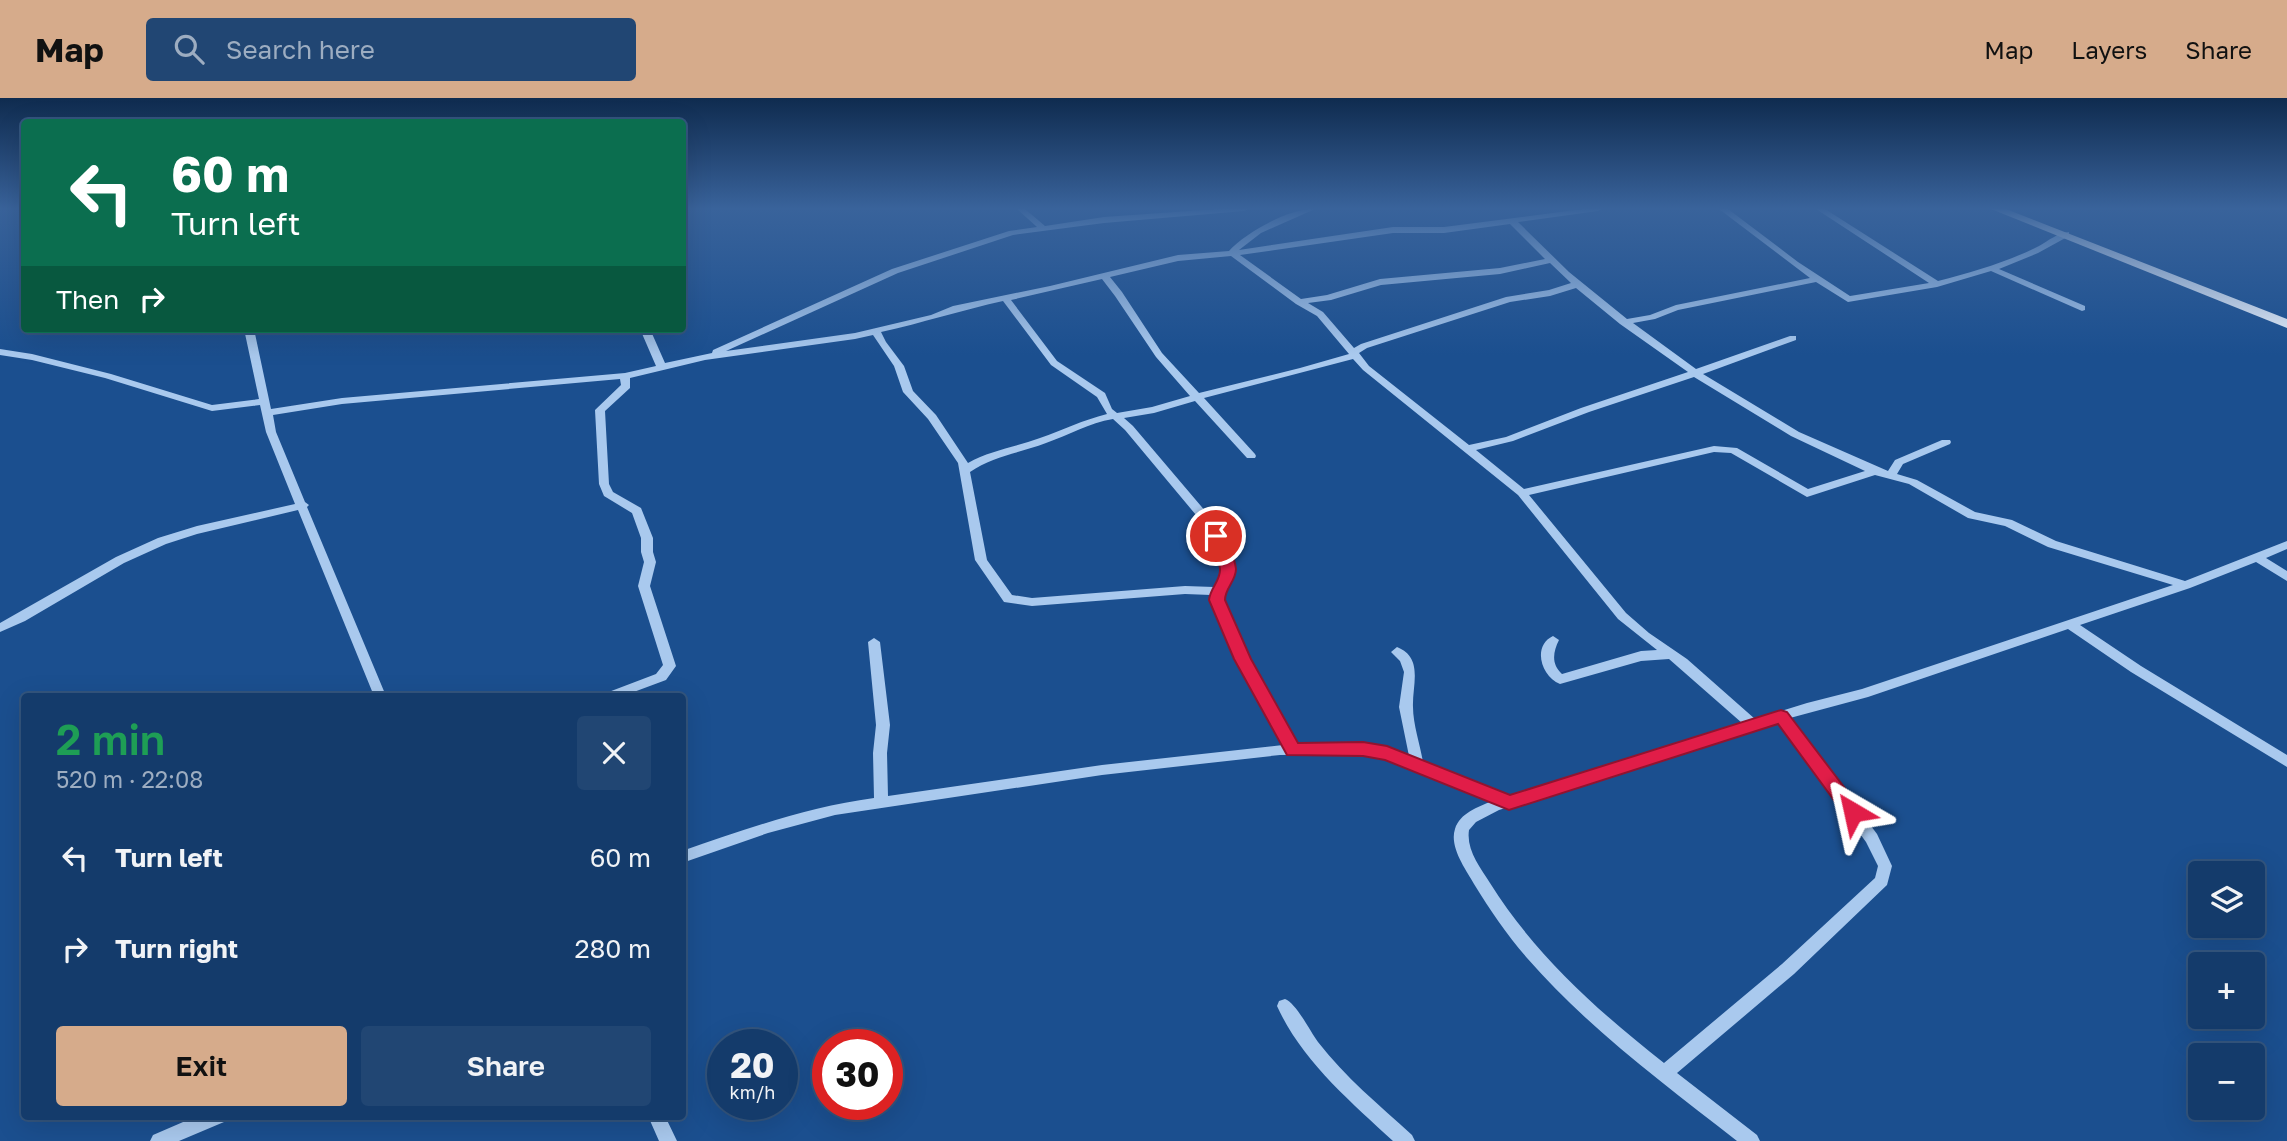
<!DOCTYPE html>
<meta charset="utf-8">
<style>
:root{--surface:#143b6b;--page:#214673;--text:#f1f3f6;--muted:#9dadc1;--line:#33557e;--accent:#d6ab8b}
body{margin:0;font-family:"Golos Text",sans-serif;background:var(--page);color:var(--text);height:100vh;display:flex;flex-direction:column;font-size:26px;white-space:nowrap}
*{box-sizing:border-box;margin:0}
p{font-size:23px;color:var(--muted)}
.icon{flex:none;width:38px;height:38px;fill:none;stroke:currentColor;stroke-width:2;stroke-linecap:round;stroke-linejoin:round}
.map{position:relative;flex:1;overflow:hidden}
.sheet{position:absolute;left:21px;top:595px;width:665px;height:427px;display:flex;flex-direction:column;background:var(--surface);border-radius:7px;box-shadow:0 7px 28px #0002,0 0 0 2px var(--line)}
.sheet>*{flex:none}
.hud{position:absolute;left:21px;top:21px;width:665px;height:214px;border-radius:7px;box-shadow:0 7px 28px #0002,0 0 0 2px var(--line);background:#0b6e4f;color:#fff;overflow:hidden}
.fabs{position:absolute;left:2188px;top:763px;display:grid;gap:14px}
.fabs a{display:grid;place-items:center;width:77px;height:77px;border-radius:7px;background:var(--surface);box-shadow:0 7px 28px #0002,0 0 0 2px var(--line);font-size:35px}
.speed{position:absolute;left:707px;top:931px;display:flex;gap:14px;font-size:35px;font-weight:700;text-align:center}
.speed>*{display:grid;place-content:center;width:91px;height:91px;border-radius:50%;background:var(--surface);box-shadow:0 7px 28px #0002,0 0 0 2px var(--line);line-height:1}
.speed small{font-size:18px;font-weight:400}
.speed .limit{border:10px solid #d22;background:#fff;color:#111}
.pin{position:absolute;display:grid;place-items:center;width:60px;height:60px;color:#fff;margin:-30px;border:4px solid #fff;border-radius:50%;box-shadow:0 2px 7px #0007}
.me{position:absolute;width:77px;margin:-38px;rotate:324deg;stroke-linejoin:round;filter:drop-shadow(0 0 5px #0008)}
.turn{display:flex;align-items:center;gap:24px;height:147px;padding:0 35px;font-size:32px}
.turn .icon{width:91px;height:91px;stroke-width:2.5}
.turn b{display:block;font-size:49px;line-height:60px}
.then{display:flex;align-items:center;height:66px;padding:0 35px;background:#0003;gap:14px;font-size:26px}
.round{display:grid;place-items:center;flex:none;width:74px;height:74px;border-radius:7px;background:var(--page)}
.overview{display:flex;align-items:center;justify-content:space-between;height:119px;padding:0 35px}
h1{font-size:42px;font-weight:600;line-height:52px;color:#1e9e55}
.cta{display:flex;gap:14px;margin-top:auto;padding:14px 35px}
.cta a{flex:1;height:80px;border-radius:7px;background:var(--accent);color:#111;font-size:28px;font-weight:600;line-height:80px;text-align:center}
.cta a+a{background:var(--page);color:var(--text)}
ul{padding:0;list-style:none}
li{display:flex;align-items:center;gap:21px;height:91px;padding:0 35px}
li div{flex:1}
li b{display:block;font-size:26px}
li em{font-style:normal}
header{display:flex;align-items:center;gap:42px;box-sizing:border-box;height:98px;padding:0 35px;background:var(--accent);color:#111}
header strong{font-size:33px}
nav{display:flex;gap:38px;margin-inline-start:auto;font-size:24px}
.search{width:490px;height:63px;background:var(--page);display:flex;align-items:center;gap:18px;box-sizing:border-box;padding:0 24px;border-radius:7px;color:var(--muted);font-size:26px}
.map>svg:first-child{display:block}
</style>
<header>
<strong>Map</strong>
<div class="search"><svg class="icon" aria-label="search" viewBox="0 0 24 24"><circle cx="10" cy="10" r="6"/><path d="M15 15l6 6"/></svg>Search here</div>
<nav><a>Map</a><a>Layers</a><a>Share</a></nav>
</header>
<div class="map">
<svg width="2287" height="1043" viewBox="0 0 2287 1043">
<rect width="100%" height="100%" fill="#1b4f8f"/>
<g fill="none" stroke-linecap="round" stroke-linejoin="round">
<path fill="#a9c9ee" fill-rule="evenodd" d="M1017 111H1025L1045 128 1104 119 1218 111H1248L1244 113 1104 125 1013 137 898 175 726 253 855 235 931 217 953 208 1050 188 1178 157 1229 153C1245 135 1291 109 1315 111L1261 135 1239 152 1393 129H1444L1583 111H1602L1598 113 1518 124 1569 174 1627 221 1650 217 1676 207 1810 180 1719 111H1728L1798 164 1850 198 1929 185 1816 111H1825L1938 183C1973 174 2007 164 2039 148 2048 143 2059 134 2069 134V138L2038 155 1999 171 2085 208V212L2082 213 1991 173 1937 189 1848 204 1816 184 1678 212 1655 221 1633 225 1696 271 1790 238H1796V242L1703 276 1799 334 1888 373 1895 362 1942 342H1950L1951 344 1950 346 1903 366 1897 376 1917 382 1975 414 2012 422 2056 443 2185 483 2287 443V451L2266 460 2287 473V483L2256 464 2190 490 2080 527 2141 568 2287 657V669L2131 574 2068 531 1868 599 1790 620 1877 736 1892 768 1887 787 1794 876 1677 975 1757 1037 1760 1043H1737C1664 986 1588 930 1527 860 1507 837 1490 812 1474 786 1466 772 1449 749 1455 731 1460 715 1478 709 1492 703L1385 660 1363 656 1280 657 1102 677 835 717 768 735 682 765V753C746 731 807 709 874 700L873 655 876 627 868 544 874 540 880 544 890 627 887 655 888 698 1102 667 1283 647 1236 561 1211 502V497L1185 496 1032 508 1004 504 975 462 958 365 928 321 903 294 894 268 873 237 855 241 705 262 630 280V290L605 313 609 386 613 394 641 410 653 440V454L656 464 650 488 676 568 666 582 623 598H605L606 595 656 576 663 567 638 488 644 464 641 454V440L632 415 604 398 599 386 595 312 621 287 620 281 342 306 273 317 276 334 305 404 309 407 307 409 386 598H374L298 412 197 436 166 446 124 465 25 523 0 534V525L116 459 158 440 197 428 295 406 266 334 260 307 212 313 105 280 32 262 0 257V251L32 256 111 276 212 307 259 301 244 231H254L271 311 342 300 625 275 656 268 640 231H650L665 265 712 255 713 252 892 171 1009 133 1037 129ZM1510 126 1545 161 1500 170 1380 181 1327 197 1301 201 1240 157 1393 135H1444ZM1231 158 1296 206 1317 218 1349 256 1300 270 1199 295 1162 255 1122 194 1110 179 1178 163ZM1550 165 1571 185 1549 192 1506 199 1361 246 1354 250 1323 214 1308 205 1331 202 1381 187 1500 176ZM1102 181 1115 198 1156 259 1190 298 1152 309 1117 315 1112 311 1105 295 1057 263 1011 202ZM1576 190 1620 226 1688 274 1581 310 1506 339 1469 347 1369 268 1359 255 1367 250 1510 204 1550 198ZM1003 203 1051 267 1097 299 1107 316C1083 322 1063 332 1040 340 1016 349 991 352 968 365L936 317 913 293 904 268 886 244 881 234C922 225 962 212 1003 203ZM1353 261 1363 272 1518 397 1618 521 1657 552 1641 553 1562 576C1551 566 1553 554 1559 542L1553 538C1532 548 1541 578 1560 586L1641 563 1669 561 1742 625 1509 698 1423 664C1420 646 1413 626 1413 609 1412 587 1424 560 1397 549L1391 554 1400 563 1404 574 1399 609 1409 658C1372 643 1336 646 1297 647L1248 561 1223 502V494L1232 481 1233 463 1212 421 1133 328 1124 320 1154 315 1195 303 1247 360H1255L1256 358 1255 356 1204 300ZM1694 279 1791 338 1865 373 1808 391 1737 350 1714 348 1524 391 1476 352 1513 343 1589 314ZM1113 321 1125 332 1201 423 1221 463 1220 480 1214 489 1185 488 1032 500 1012 497 987 462 970 374C993 358 1020 355 1046 345 1069 337 1089 325 1113 321ZM1714 354 1731 355 1807 399 1875 377 1909 386 1968 420 2005 428 2048 449 2173 487 1862 591 1807 605 1755 621 1687 561 1649 535 1626 515 1529 397ZM1778 624 1866 744 1878 768 1875 780 1782 866 1664 965C1598 913 1535 857 1490 785 1480 769 1466 752 1469 732L1476 724 1499 712Z
M1285 901C1296 905 1310 933 1318 944 1345 979 1379 1007 1412 1037L1415 1043H1393C1350 1003 1302 963 1277 908L1279 903Z
M197 1018H226L224 1024 179 1043H150L153 1037Z
M648 1018H665L677 1043H659Z"/>
<path fill="#f0f6ff" fill-rule="evenodd" d="M1991 111H2006L2287 221V230Z"/>
</g>
<linearGradient id="sky" x2="0" y2="1"><stop stop-color="#0f2b4f"/><stop offset="0.43" stop-color="#39639b"/><stop offset="1" stop-color="#39639b" stop-opacity="0"/></linearGradient>
<rect width="2287" height="257" fill="url(#sky)"/>
<path fill="#e11d48" stroke="#92132f" stroke-width="2" d="M1216 433C1225 436 1235 461 1236 471 1236 483 1225 490 1225 502L1251 561 1298 645 1363 644 1387 648 1510 697 1781 612 1787 614 1863 714 1860 720 1853 722 1847 720 1778 626 1509 712 1385 662 1363 658 1287 657 1234 561 1209 502C1210 490 1221 482 1220 471 1219 460 1212 448 1208 438Z"/>
</svg>
<div class="fabs">
<a><svg class="icon" aria-label="layers" viewBox="0 0 24 24"><path d="M12 4l9 5-9 5-9-5zM3 14l9 5 9-5"/></svg></a>
<a>+</a>
<a>−</a>
</div>
<div class="speed"><div>20<small>km/h</small></div><div class="limit">30</div></div>
<div class="pin" style="left:1216px;top:438px;background:#d93025"><svg class="icon" aria-label="arrive" viewBox="0 0 24 24"><path d="M6 21V4h12l-3 4 3 4H6"/></svg></div>
<svg class="me" style="left:1853px;top:714px" viewBox="-20 -20 40 40"><path d="M0-17L14 15 0 8-14 15z" fill="#e11d48" stroke="#fff" stroke-width="4"/></svg>
<div class="hud">
<div class="turn"><svg class="icon" aria-label="left" viewBox="0 0 24 24"><path d="M17 20v-9H6M10 6l-5 5 5 5"/></svg><div><b>60 m</b>Turn left</div></div>
<div class="then">Then<svg class="icon" aria-label="right" viewBox="0 0 24 24"><path d="M7 20v-9h11M14 6l5 5-5 5"/></svg></div>
</div>
<section class="sheet">
<div class="overview"><div><h1>2 min</h1><p>520 m · 22:08</p></div><a class="round"><svg class="icon" aria-label="close" viewBox="0 0 24 24"><path d="M6 6l12 12M18 6L6 18"/></svg></a></div>
<ul>
<li><svg class="icon" aria-label="left" viewBox="0 0 24 24"><path d="M17 20v-9H6M10 6l-5 5 5 5"/></svg><div><b>Turn left</b></div><em>60 m</em></li>
<li><svg class="icon" aria-label="right" viewBox="0 0 24 24"><path d="M7 20v-9h11M14 6l5 5-5 5"/></svg><div><b>Turn right</b></div><em>280 m</em></li>
</ul>
<div class="cta"><a>Exit</a><a>Share</a></div>
</section>
</div>
